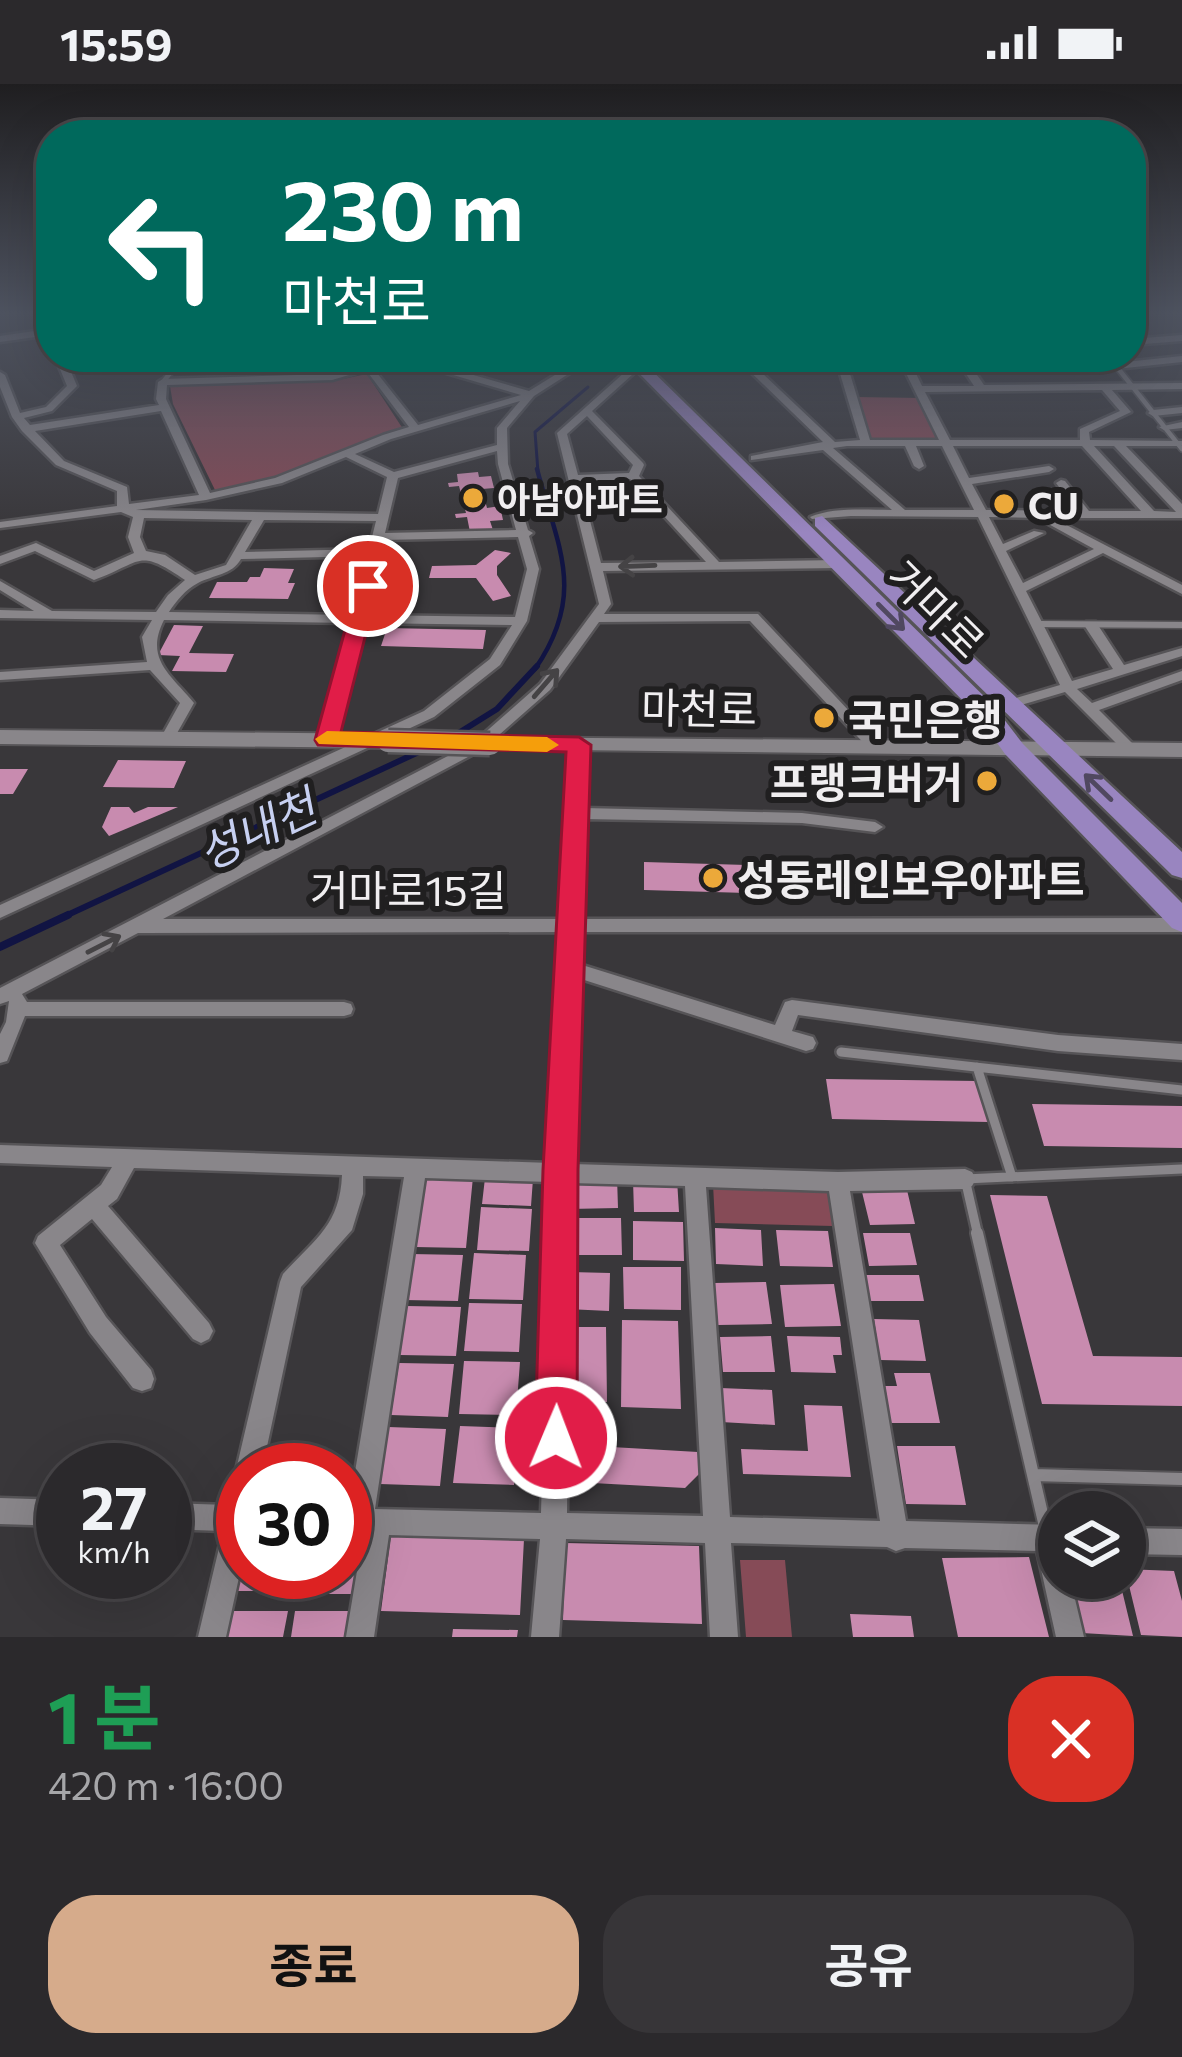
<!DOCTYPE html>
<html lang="ko">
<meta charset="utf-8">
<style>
:root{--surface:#2b292c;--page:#373538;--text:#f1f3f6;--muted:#a6a6a9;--line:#474548;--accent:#d6ab8b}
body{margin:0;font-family:Commissioner,"Noto Sans KR",sans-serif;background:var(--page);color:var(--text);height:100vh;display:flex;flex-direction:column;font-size:45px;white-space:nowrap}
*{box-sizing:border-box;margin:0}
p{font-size:39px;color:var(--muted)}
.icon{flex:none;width:66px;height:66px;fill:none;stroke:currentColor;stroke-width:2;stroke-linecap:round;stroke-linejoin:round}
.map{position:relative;height:1553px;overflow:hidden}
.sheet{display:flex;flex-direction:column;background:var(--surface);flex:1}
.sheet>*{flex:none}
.top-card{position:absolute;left:36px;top:36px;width:1110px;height:252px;border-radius:48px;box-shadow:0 12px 48px #0002,0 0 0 3px var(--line);background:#00695c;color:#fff;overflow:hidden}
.tools{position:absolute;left:1038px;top:1407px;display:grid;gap:24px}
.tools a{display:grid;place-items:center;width:108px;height:108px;border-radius:50%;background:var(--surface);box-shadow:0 12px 48px #0002,0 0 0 3px var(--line);font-size:60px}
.speed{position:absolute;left:36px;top:1359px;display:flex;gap:24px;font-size:60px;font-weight:700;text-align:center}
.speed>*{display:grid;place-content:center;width:156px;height:156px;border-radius:50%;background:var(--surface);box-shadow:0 12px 48px #0002,0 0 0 3px var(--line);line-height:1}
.speed small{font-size:30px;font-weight:400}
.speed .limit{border:18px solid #d22;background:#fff;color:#111}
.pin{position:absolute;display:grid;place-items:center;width:102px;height:102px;color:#fff;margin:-51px;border:6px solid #fff;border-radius:50%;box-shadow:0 3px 12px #0007}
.me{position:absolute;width:132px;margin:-66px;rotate:1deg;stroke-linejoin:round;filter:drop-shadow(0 0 9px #0008)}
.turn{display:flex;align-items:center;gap:42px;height:252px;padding:0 48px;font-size:54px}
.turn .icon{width:156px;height:156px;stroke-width:2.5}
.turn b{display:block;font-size:84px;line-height:102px}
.round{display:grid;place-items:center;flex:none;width:126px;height:126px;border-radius:48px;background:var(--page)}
.summary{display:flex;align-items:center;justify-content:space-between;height:204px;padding:0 48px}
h1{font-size:72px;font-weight:700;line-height:90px;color:#1e9e55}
.cta{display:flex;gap:24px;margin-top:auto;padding:24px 48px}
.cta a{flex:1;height:138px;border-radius:48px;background:var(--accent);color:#111;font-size:48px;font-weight:700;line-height:138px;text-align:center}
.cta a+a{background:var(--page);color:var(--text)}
.status{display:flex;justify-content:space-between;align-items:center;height:84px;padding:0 60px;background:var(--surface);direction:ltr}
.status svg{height:33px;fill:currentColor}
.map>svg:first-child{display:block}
</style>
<div class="status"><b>15:59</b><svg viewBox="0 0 49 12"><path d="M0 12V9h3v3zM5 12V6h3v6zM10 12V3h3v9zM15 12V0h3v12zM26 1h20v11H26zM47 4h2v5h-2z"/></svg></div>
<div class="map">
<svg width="1182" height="1553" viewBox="0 0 1182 1553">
<rect width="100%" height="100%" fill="#39373a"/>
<path fill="#864b57" d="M367 290 403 345 272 395 215 406 173 320 170 302 343 295Z
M855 313 921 314 939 357 869 356Z
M713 1100 827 1103 833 1142 715 1139Z
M740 1476H785L792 1553H746Z"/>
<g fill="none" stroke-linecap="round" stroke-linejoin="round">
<path stroke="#111443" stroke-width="3" d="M538 388 535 348 588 303"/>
<path stroke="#111443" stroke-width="4.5" d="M535 585C587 509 558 464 537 385"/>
<path stroke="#111443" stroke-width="6" d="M457 650 497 625 537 582
M61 834 423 666"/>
<path stroke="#111443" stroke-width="8" d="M0 863 68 831"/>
</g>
<path fill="#c88baf" d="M478 388 479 393 491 392 494 404 482 405 487 424 500 422 503 436 490 437 493 446 470 448 467 433 456 434 455 430 466 429 459 402 449 403 448 399 458 398 457 390Z
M495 466 511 469 497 482V491L511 512 493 517 476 494H429L432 482 476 481Z
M264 484 294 485 288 499H295L288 515 209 514 217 498H247L250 493H260Z
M174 541 203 542 189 569 234 570 226 588 172 587 180 572 158 571Z
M387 544 486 546 483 565 381 562Z
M118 676 186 677 174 704 103 703Z
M0 685H28L13 710H0Z
M111 723H129L134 729 148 723H178L109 752 102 743Z
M644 778 780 782 783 810 644 806Z
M826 995 978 997 989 1038 832 1035Z
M1032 1020 1182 1022V1064L1044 1062Z
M424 1093H473L466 1164 415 1163Z
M617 1093 618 1124 569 1125V1094Z
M485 1094 533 1095 531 1122 482 1120Z
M677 1095 679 1128H634L633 1096Z
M907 1106 915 1140 870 1141 862 1108Z
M990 1111 1047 1112 1093 1272 1182 1273V1322L1042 1320Z
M481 1123 532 1125 529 1167 477 1166Z
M566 1134H621L622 1171H565Z
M633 1137 683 1138 684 1177 633 1176Z
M715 1144 761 1146 763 1182 716 1180Z
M776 1146 828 1147 833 1183 780 1182Z
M863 1149H910L917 1181 869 1182Z
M474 1169 526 1171 523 1216 469 1215Z
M411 1170 463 1171 458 1217 404 1216Z
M623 1183H681V1226L624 1225Z
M570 1188 610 1189 609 1227 567 1225Z
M862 1191H919L924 1217H867Z
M766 1198 772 1240 718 1241 714 1199Z
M834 1200 841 1242 785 1243 780 1201Z
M469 1219 522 1220 519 1268 464 1267Z
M407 1222 461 1223 456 1272 400 1271Z
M874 1235 919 1236 926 1277 880 1276Z
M622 1236 678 1237 681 1325 621 1323Z
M565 1243H606L607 1318H563Z
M771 1252 775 1288H723L720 1253Z
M787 1252 840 1253 842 1271H833L836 1289 791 1288Z
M464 1277 520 1278 516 1331 459 1330Z
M399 1279 454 1280 448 1333 391 1331Z
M894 1289H930L940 1339H891L885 1302H897Z
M720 1304 772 1306 775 1341 721 1338Z
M804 1321 842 1322 851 1393 743 1390 741 1365 808 1367Z
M460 1342 518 1344 514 1401 453 1399Z
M388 1343 446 1345 440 1402 380 1400Z
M577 1361 698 1368 699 1390 685 1404 574 1398Z
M897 1362H955L966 1421 906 1420Z
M391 1451 524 1455 520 1531 381 1527Z
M345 1458H362L355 1510H298L302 1488H345Z
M565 1459 699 1462 702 1540 563 1536Z
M243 1467V1488H292L289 1507H233Z
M1029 1473 1049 1553H958L942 1474Z
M1125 1485 1174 1487 1182 1517V1553L1141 1551Z
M1071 1494H1119L1133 1552 1082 1549Z
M231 1527H288L283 1553H225Z
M295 1527H352L349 1553H291Z
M850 1530 911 1532 914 1553H853Z
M453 1545 518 1546 517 1553H452Z"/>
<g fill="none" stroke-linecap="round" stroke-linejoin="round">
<g stroke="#565457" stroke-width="8">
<path id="lane-far3" d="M1109 273 1182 365
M163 298 183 273"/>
</g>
<g stroke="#565457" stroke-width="9">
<path id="lane-far2" d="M1039 540 1182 541"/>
</g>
<g stroke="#565457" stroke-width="14">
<path id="lane-far1" d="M841 968 1182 1006
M977 983 1012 1093
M978 1152 965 1095 1182 1085"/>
</g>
<g stroke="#565457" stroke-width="16">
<path id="lane" d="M977 1149 1046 1447
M1033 1391 1182 1395"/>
</g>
<g stroke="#565457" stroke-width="5">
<path id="street" d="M35 247 51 250V256L35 253 0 258V252Z
M1182 251V257L1131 261V255Z
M1182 272V278L1116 285 1111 282 1116 279Z
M55 273H65L77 302 52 327 24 334 30 341 159 321 156 315 158 298 163 295 331 290 389 273H404L373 284 418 341 521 311 443 288 429 273H439L449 284 529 307 584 273H595L534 312 507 344 508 380 528 446 533 449 529 452 539 485 527 537 500 581 434 633 0 834V821L424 627 490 575 512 541 363 539 334 656 327 661 320 656 350 539 164 536C144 575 171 591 194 619L172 658 167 660 160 655 180 619 150 586 0 596V588L147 578 142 553 152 536 0 534V526L34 527 0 506V497L52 527 156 528 168 511 185 496C137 463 143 478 94 496L35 467 0 480V472L36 459 94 487 134 469 128 453 133 433 121 428 0 444V438L117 422V407L56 381 22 347 12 333 0 303V288L5 291 20 329 46 323 67 302ZM366 286 409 343 383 351 275 394 210 409 166 315 167 301 332 296ZM520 317 497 344V361L394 388 355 370 391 355ZM161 327 199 411 129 420 127 403 64 377 35 347ZM497 367 498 380 516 446 385 449 398 394ZM346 373 387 393 378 430 136 426 206 416 282 399ZM144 434 252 436 226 481 195 491 165 471 146 467 140 453ZM264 436 376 437 369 465 245 468ZM518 453 527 485 515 533 365 531 383 456ZM367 472 352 531 169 528C177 516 185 506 198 499 213 491 232 491 241 475Z
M735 273H745L835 358 860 356 835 273H845L870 356H939L898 273H908L922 302H974L955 273H965L984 301 1182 299V305L1112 306 1131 328 1089 348 1090 356 1182 357V361L1178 362H1126L1182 420V434H1053L1182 501V510L1103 469 1026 507 1072 597 1113 585 1084 541 1086 538H1096L1124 581 1182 564V572L1077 605 1092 619 1182 587V596L1099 626 1136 663 1138 666 1136 669H1126L1065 608 1011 624 1004 620 1006 617 1060 601 978 433 851 432 812 435 810 433C834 423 865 426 892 426L823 366 751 376V372L823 358ZM1102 306 1120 327 1080 345V356H950L925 308ZM847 362H905L914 382 919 385 924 382 916 362H942L974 426H905L833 364ZM953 362H1082L1141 427H1089L1065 397 1061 396 1056 399 1077 427 986 426 972 400 1049 388 1054 385 1049 382 969 394ZM1094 362H1114L1176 428 1154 427ZM989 433 1042 434 1043 437 1094 465 1023 499 1006 467 1044 449 1034 447 1003 460Z
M991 273H1004L1014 277 1045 273 1013 283Z
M635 279 643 281 592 327 643 379 644 381 639 392 719 478 838 476 844 480 838 484 603 487 611 520 604 530H758L881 661 883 664 881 667H871L750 537 599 538 550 606 483 665 163 835H563L572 661 579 656 586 661 584 724 802 729 875 738 883 743 875 748 802 739 584 735 580 835 1182 834V848H580L579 880 775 941 785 918 792 916 1058 951 1182 960V976L1058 967 798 931 792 947 813 953 816 959 813 965 806 967 578 894 572 1080 838 1088 965 1085 972 1088 976 1095 972 1102 965 1105 850 1107 906 1437 1059 1441V1494H1070L1084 1553H1056L1037 1467 905 1464 896 1467 887 1463 731 1459 738 1553H710L705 1459 566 1455 559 1553H531L540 1455 389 1451 374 1553H346L363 1451 345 1450V1424H349L404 1093 363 1092V1110L352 1146 301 1203 262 1386H243V1396L236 1386 280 1198 283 1190C315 1155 340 1141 342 1091L134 1084 117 1115 108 1122 209 1239 213 1247 209 1255 201 1259 193 1255 92 1135 60 1161 106 1233 151 1286 154 1295 151 1304 142 1307 133 1304 90 1249 35 1159 38 1152 101 1101 112 1083 0 1079V1061L551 1079 562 848 138 849 22 910 27 918H344L351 920 353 925 351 930 344 932H25L7 977 0 979V950L6 938 9 917 0 920V904L473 659 540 600 599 520 557 349ZM587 332 633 381 629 389 578 391 567 350ZM630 395 706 478 601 479 580 398ZM425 1094 550 1098 541 1429 375 1425ZM571 1099 685 1102 703 1432 567 1429ZM706 1103 829 1107 880 1437 730 1433Z
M1182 323V329L1153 332 1148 329 1153 326Z
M1182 338V344L1164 346 1159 343Z
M243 1402V1475L226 1553H198L223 1447 165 1445V1419L229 1421 234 1406Z
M0 1414 63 1416V1442L0 1440Z
M1125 1444 1182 1445V1471L1125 1470Z"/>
</g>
<g stroke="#565457" stroke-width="4">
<path id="secondary" d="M0 646 388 650 399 657 388 664 0 660Z
M490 653 1182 659V673L482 665 479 660 482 655Z"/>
</g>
<g stroke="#565457" stroke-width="5">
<path id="primary" d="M623 273H638L993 621 1023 660 1182 819V848L1172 844 1005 670 977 631Z
M822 432 1182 768V794L1172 791 815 442V434Z"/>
</g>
<use href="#lane-far3" stroke="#89868a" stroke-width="4.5"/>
<use href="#lane-far2" stroke="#89868a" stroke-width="6"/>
<use href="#lane-far1" stroke="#89868a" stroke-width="9"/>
<use href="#lane" stroke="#89868a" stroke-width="12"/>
<use href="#street" fill="#89868a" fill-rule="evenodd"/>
<use href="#secondary" fill="#89868a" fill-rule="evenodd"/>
<use href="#primary" fill="#9985c0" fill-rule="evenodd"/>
<g stroke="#565457" stroke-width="27" stroke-linecap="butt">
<path id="secondary-bridge" d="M388 657 490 660"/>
</g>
<use href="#secondary-bridge" stroke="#89868a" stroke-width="22"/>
</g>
<defs><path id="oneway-shaft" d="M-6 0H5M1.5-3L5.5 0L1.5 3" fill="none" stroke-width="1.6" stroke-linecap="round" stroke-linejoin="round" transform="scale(3)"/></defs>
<g stroke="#454345">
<use href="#oneway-shaft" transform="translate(637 482) rotate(178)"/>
<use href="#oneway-shaft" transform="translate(546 599) rotate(-49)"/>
<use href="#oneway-shaft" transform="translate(104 860) rotate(-27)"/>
</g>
<g stroke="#504860">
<use href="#oneway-shaft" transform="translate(891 533) rotate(45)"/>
<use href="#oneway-shaft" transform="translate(1098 703) rotate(-136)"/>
</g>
<linearGradient id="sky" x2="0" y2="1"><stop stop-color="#1f1e20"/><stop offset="0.51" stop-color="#4e5360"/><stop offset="1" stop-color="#4e5360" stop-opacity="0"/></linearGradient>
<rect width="1182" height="449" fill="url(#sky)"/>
<path fill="#e11d48" stroke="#92132f" stroke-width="3" d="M368 495 378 502 341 648 579 653 591 661 578 1086 577 1354 571 1369 556 1375 541 1369 535 1354 543 1086 566 668 318 661 315 656 357 502Z"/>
<path fill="#f59e0b" d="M327 647 547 653 559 661 547 668 319 660 315 655Z"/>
<g fill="#eca93a" stroke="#201f20" stroke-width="4.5">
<circle cx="473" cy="414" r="12"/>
<circle cx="1004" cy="420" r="12"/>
<circle cx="824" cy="634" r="12"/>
<circle cx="987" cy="697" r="12"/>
<circle cx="713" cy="794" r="12"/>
</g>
<g text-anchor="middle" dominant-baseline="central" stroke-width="12" stroke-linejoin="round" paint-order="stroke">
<g font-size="36" font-weight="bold" fill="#f0eef0" stroke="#201f20" text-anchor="start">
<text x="497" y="414">아남아파트</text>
<text x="1028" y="420">CU</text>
</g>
<g font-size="42" fill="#f0eef0" stroke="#201f20">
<text transform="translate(937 524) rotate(45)">거마로</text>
<text transform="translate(699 623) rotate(1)">마천로</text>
<text x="408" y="805">거마로15길</text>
</g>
<g font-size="42" font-weight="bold" fill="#f0eef0" stroke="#201f20" text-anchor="start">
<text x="848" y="634">국민은행</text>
<text x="963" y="697" text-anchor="end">프랭크버거</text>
<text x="737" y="794">성동레인보우아파트</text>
</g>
<g font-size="45" font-style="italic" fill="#c7d0f1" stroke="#201f20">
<text transform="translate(256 744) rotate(-25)">성내천</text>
</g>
</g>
</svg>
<div class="tools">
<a><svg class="icon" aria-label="layers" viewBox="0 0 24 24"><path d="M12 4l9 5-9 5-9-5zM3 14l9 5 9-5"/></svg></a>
</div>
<div class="speed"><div>27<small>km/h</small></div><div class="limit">30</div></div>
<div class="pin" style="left:368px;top:502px;background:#d93025"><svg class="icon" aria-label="arrive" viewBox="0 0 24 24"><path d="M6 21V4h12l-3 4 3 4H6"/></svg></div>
<svg class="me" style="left:556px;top:1354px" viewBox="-20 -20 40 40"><circle r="17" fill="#e11d48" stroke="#fff" stroke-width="3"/><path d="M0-11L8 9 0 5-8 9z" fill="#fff"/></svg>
<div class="top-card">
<div class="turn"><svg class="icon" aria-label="left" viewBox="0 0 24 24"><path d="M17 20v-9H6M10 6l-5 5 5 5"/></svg><div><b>230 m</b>마천로</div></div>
</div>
</div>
<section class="sheet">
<div class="summary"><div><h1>1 분</h1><p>420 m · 16:00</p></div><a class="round" style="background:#d93025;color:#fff"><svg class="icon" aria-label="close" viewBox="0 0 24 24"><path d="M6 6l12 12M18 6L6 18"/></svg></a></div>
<div class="cta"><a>종료</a><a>공유</a></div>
</section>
